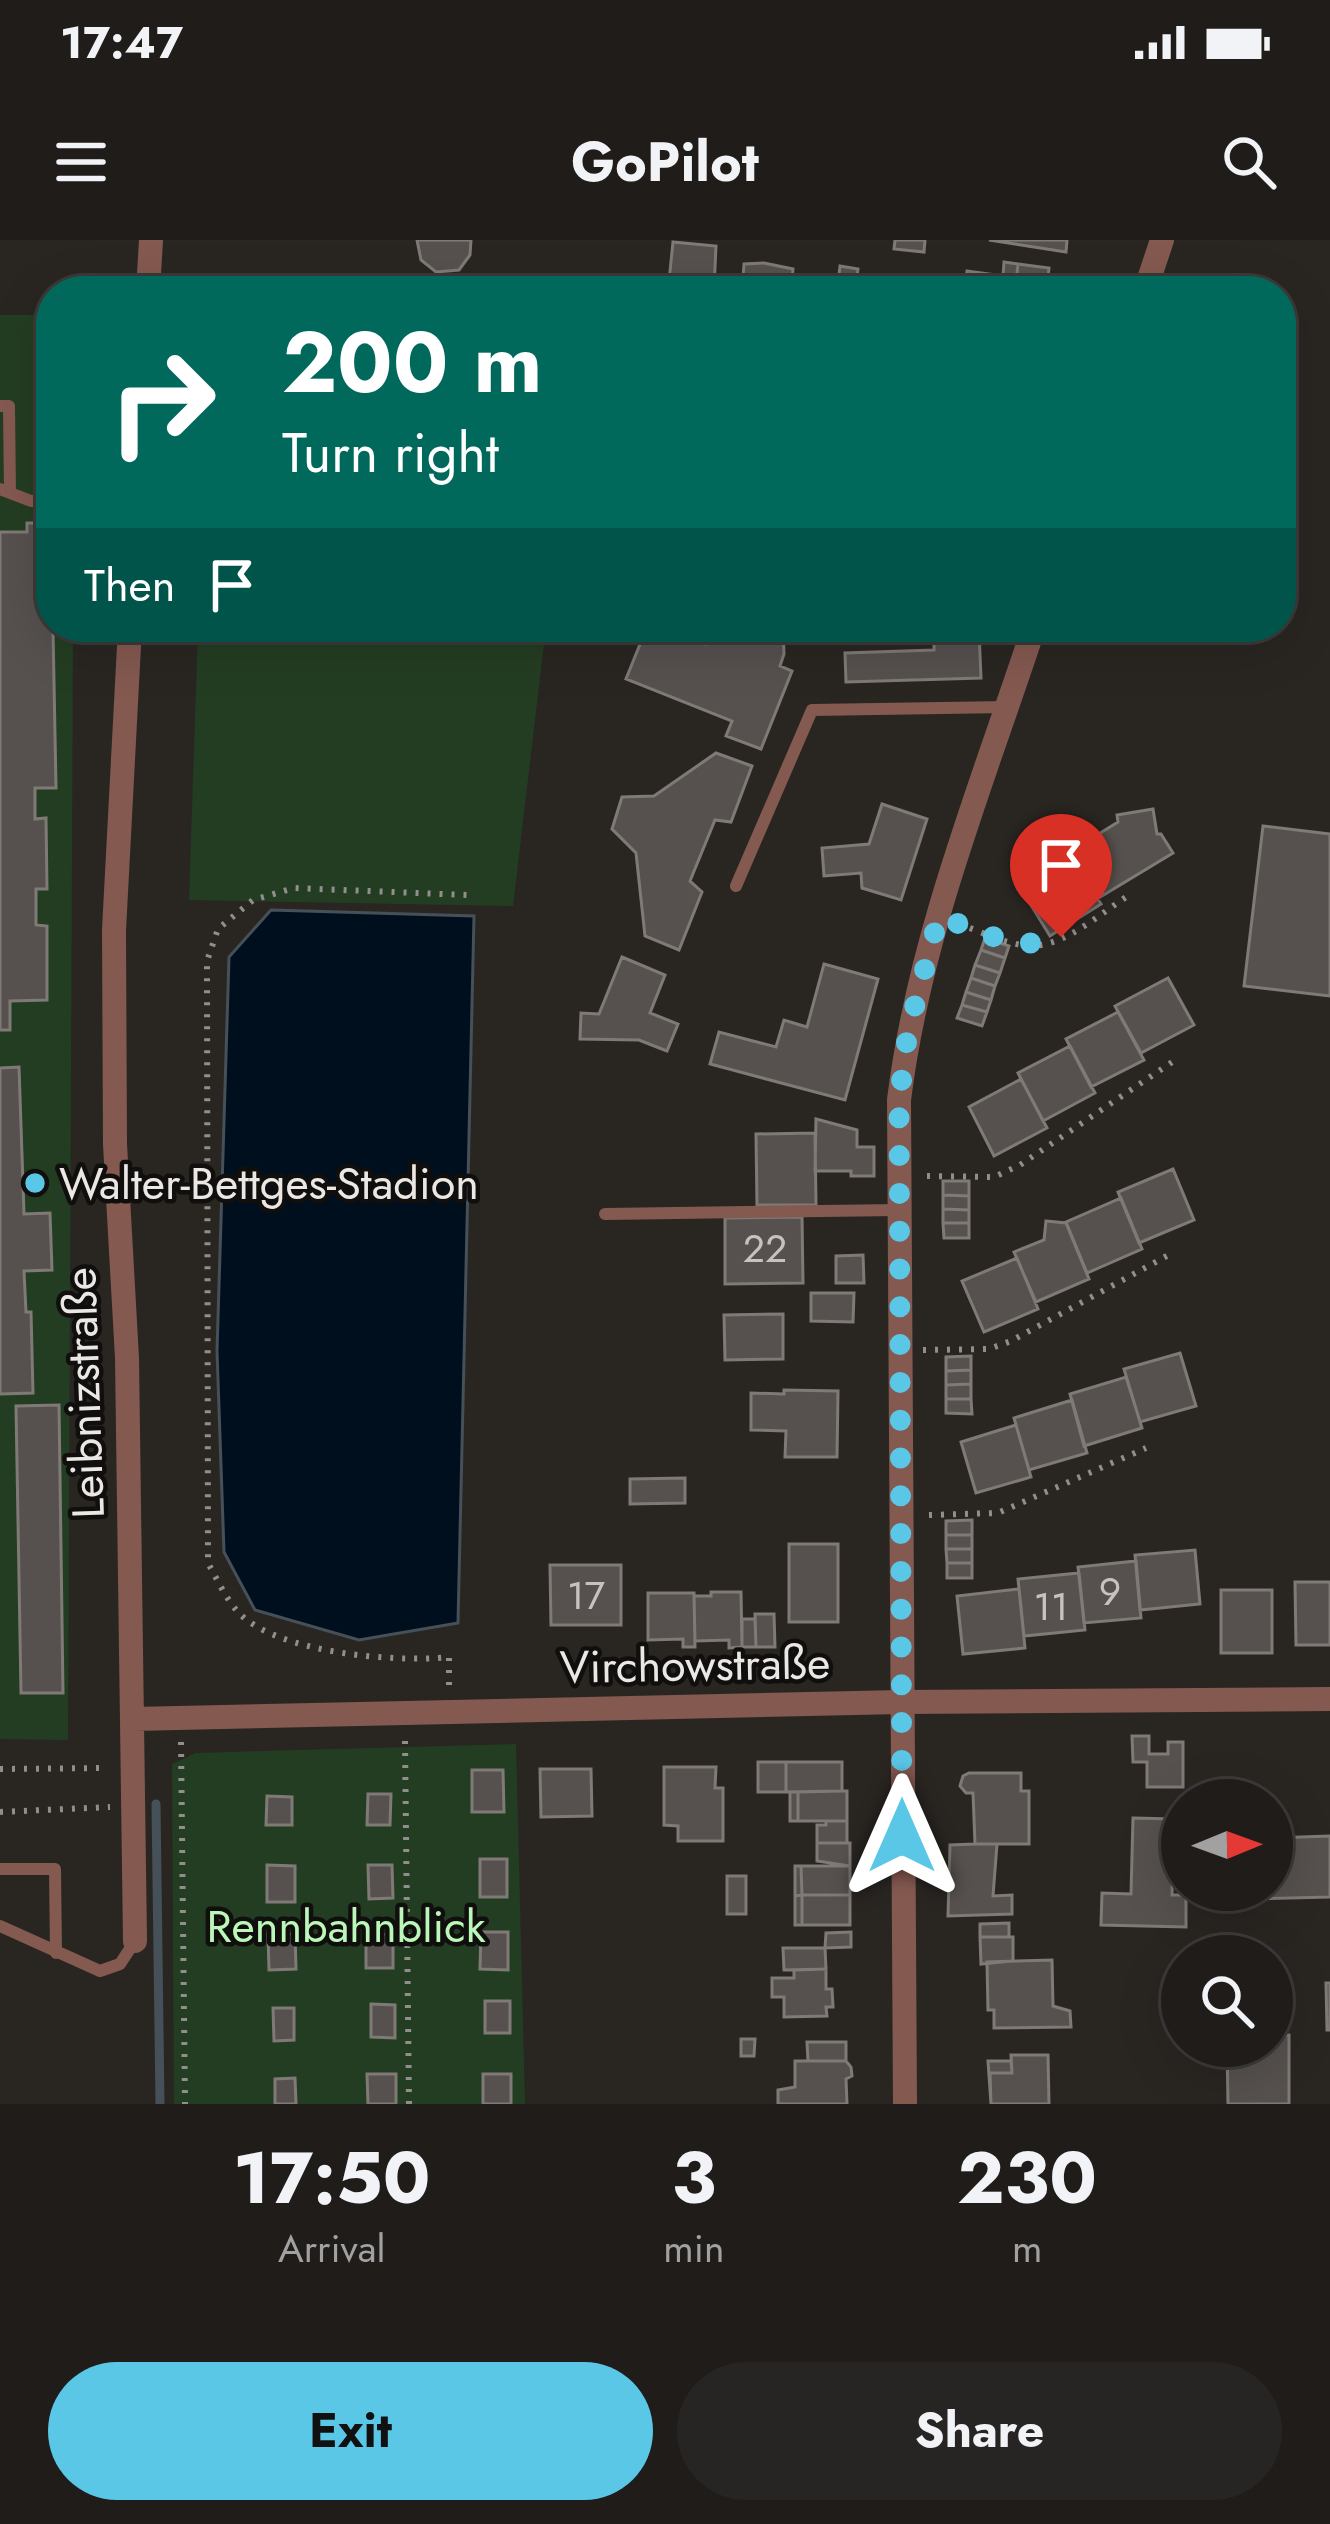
<!DOCTYPE html>
<meta charset="utf-8">
<style>
:root{--surface:#1f1c1a;--page:#272523;--text:#f1f3f6;--muted:#a1a1a2;--line:#3c3a39;--accent:#5bc7e7}
body{margin:0;font-family:Jost,sans-serif;background:var(--page);color:var(--text);height:100vh;display:flex;flex-direction:column;font-size:45px;white-space:nowrap}
*{box-sizing:border-box;margin:0}
p{font-size:39px;color:var(--muted)}
.icon{flex:none;width:66px;height:66px;fill:none;stroke:currentColor;stroke-width:2;stroke-linecap:round;stroke-linejoin:round}
.map{position:relative;height:1864px;overflow:hidden}
.details{display:flex;flex-direction:column;background:var(--surface);flex:1}
.details>*{flex:none}
.guide{position:absolute;left:36px;top:36px;width:1260px;height:366px;border-radius:48px;box-shadow:0 12px 48px #0002,0 0 0 3px var(--line);background:#00695c;color:#fff;overflow:hidden}
.needle{width:78px;rotate:89deg}
.controls{position:absolute;left:1161px;top:1539px;display:grid;gap:24px}
.controls a{display:grid;place-items:center;width:132px;height:132px;border-radius:50%;background:var(--surface);box-shadow:0 12px 48px #0002,0 0 0 3px var(--line);font-size:60px}
.pin{position:absolute;display:grid;place-items:center;width:102px;height:102px;color:#fff;margin:-123px -51px;border-radius:50% 50% 50% 0;rotate:-45deg;box-shadow:0 0 12px #0007}
.pin .icon{rotate:45deg}
.me{position:absolute;width:132px;margin:-66px;rotate:0deg;stroke-linejoin:round;filter:drop-shadow(0 0 9px #0008)}
.turn{display:flex;align-items:center;gap:42px;height:252px;padding:0 48px;font-size:54px}
.turn .icon{width:156px;height:156px;stroke-width:2.5}
.turn b{display:block;font-size:84px;line-height:102px}
.then{display:flex;align-items:center;height:114px;padding:0 48px;background:#0003;gap:24px;font-size:45px}
.eta{display:flex;justify-content:space-evenly;align-items:center;height:204px;text-align:center}
.eta b{font-size:72px;font-weight:700;line-height:84px}
.button{display:flex;gap:24px;margin-top:auto;padding:24px 48px}
.button a{flex:1;height:138px;border-radius:72px;background:var(--accent);color:#111;font-size:48px;font-weight:700;line-height:138px;text-align:center}
.button a+a{background:var(--page);color:var(--text)}
.status{display:flex;justify-content:space-between;align-items:center;height:84px;padding:0 60px;background:var(--surface);direction:ltr}
.status svg{height:33px;fill:currentColor}
header{display:flex;justify-content:space-between;align-items:center;height:156px;padding:0 48px;background:var(--surface);font-size:54px;font-weight:700}
.map>svg:first-child{display:block}
</style>
<div class="status"><b>17:47</b><svg viewBox="0 0 49 12"><path d="M0 12V9h3v3zM5 12V6h3v6zM10 12V3h3v9zM15 12V0h3v12zM26 1h20v11H26zM47 4h2v5h-2z"/></svg></div>
<header><svg class="icon" aria-label="menu" viewBox="0 0 24 24"><path d="M4 6h16M4 12h16M4 18h16"/></svg>GoPilot<svg class="icon" aria-label="search" viewBox="0 0 24 24"><circle cx="10" cy="10" r="6"/><path d="M15 15l6 6"/></svg></header>
<div class="map">
<svg width="1330" height="1864" viewBox="0 0 1330 1864">
<rect width="100%" height="100%" fill="#292622"/>
<path fill="#233d22" d="M0 75H51V387H73L68 1500 0 1499Z
M198 387H546L513 666 189 660Z
M516 1504 525 1864H174L172 1524 196 1513Z"/>
<path fill="#000f1d" stroke="#465059" stroke-width="3" d="M271 670 474 676 458 1383 359 1400 255 1370 224 1312 217 1111 229 717Z"/>
<g fill="none" stroke-linecap="round" stroke-linejoin="round">
<path stroke="#465059" stroke-width="9" d="M156 1564 160 1864"/>
</g>
<path fill="#56514e" stroke="#7f7a76" stroke-width="3" d="M417 0H471L470 15 459 30 436 32 421 20Z
M895 0H925L924 12 894 9Z
M989 0H1067L1066 12Z
M673 2 716 6 714 49 668 51Z
M1004 22 1018 24 1016 43 1047 46 1046 51H1010L1011 37 1003 36Z
M764 23 793 29 791 51H742L744 24Z
M1018 24 1049 28 1047 46 1016 43Z
M840 26 858 29 855 51H837Z
M967 31 1011 37 1010 51H964Z
M729 37 743 38 741 51H727Z
M27 283H51L56 548H35V579L46 578 47 649H36V685L47 686V760L10 761V790H0V292H27Z
M647 387H663L706 404 729 387H783L784 414 780 426 792 431 761 509 726 496 732 481 626 439Z
M934 387H994L979 390 981 438 846 442 845 413 934 410Z
M716 513 752 526 731 582 715 580 690 641 702 652 679 710 645 696 636 613 612 589 622 557 654 556Z
M882 564 927 579 901 660 862 648 861 633 824 636 822 608 869 604Z
M1153 569 1157 594H1161L1173 613 1097 659 1068 613 1118 582 1117 575Z
M1263 586 1330 594V756L1244 746Z
M1072 618 1101 664 1050 696 1021 649Z
M985 698 1009 706 1005 718 981 710Z
M981 710 1005 718 1000 733 975 725Z
M622 717 665 735 650 773 678 784 667 811 639 800 580 799 581 773 599 774Z
M824 724 878 739 845 860 710 824 719 792 776 807 784 780 807 787Z
M975 725 1000 733 995 746 971 738Z
M971 738 995 746 991 760 966 752Z
M1168 738 1194 785 1141 813 1115 766Z
M966 752 991 760 987 772 962 765Z
M962 765 987 772 982 786 957 778Z
M1118 772 1144 820 1091 847 1066 799Z
M1070 806 1095 853 1043 881 1018 833Z
M19 827 24 974 50 973 52 1030 24 1031 26 1072H31L33 1153 0 1154V828Z
M1021 839 1047 888 994 916 969 867Z
M816 879 857 890V907H874V936H851V931H815Z
M815 893 816 965H757L756 894Z
M1173 929 1194 980 1139 1003 1118 952Z
M943 941H969V956L943 955Z
M943 955 969 956V970L943 969Z
M1121 958 1142 1009 1087 1033 1066 982Z
M943 969 969 970V983H943Z
M802 977 803 1043 725 1044V978Z
M1046 981 1066 983 1089 1039 1036 1062 1014 1012 1044 1000Z
M943 983H969V998H944Z
M863 1015 864 1043H836V1016Z
M1017 1018 1038 1069 984 1092 962 1041Z
M811 1053H854L853 1082 811 1081Z
M783 1074V1119L725 1120 724 1075Z
M1180 1113 1196 1166 1140 1182 1124 1129Z
M971 1116V1130L946 1131V1117Z
M971 1130V1144L946 1145V1131Z
M1126 1137 1142 1188 1084 1206 1070 1154Z
M971 1144V1159H946V1145Z
M784 1150 838 1151 837 1217H785L786 1191 751 1190V1153L784 1154Z
M946 1159H971L972 1174 946 1173Z
M1072 1160 1087 1213 1029 1230 1014 1178Z
M59 1165 63 1453H21L16 1166Z
M1016 1185 1031 1237 976 1253 961 1202Z
M685 1238V1263L630 1264V1239Z
M972 1280V1295H946V1281Z
M946 1295H972V1309H946Z
M789 1304H838V1382H789Z
M946 1309H972V1323H947Z
M1195 1310 1200 1364 1140 1370 1135 1315Z
M1136 1321 1141 1378 1084 1383 1078 1327Z
M947 1323H972V1338H947Z
M550 1325H621V1385H551Z
M1079 1333 1085 1390 1024 1396 1018 1339Z
M1295 1342H1330V1405H1296Z
M1019 1349 1025 1408 963 1414 957 1356Z
M1221 1350H1272V1413H1221Z
M711 1352H741L742 1407 729 1408V1400L695 1401 694 1356H711Z
M648 1353H694L695 1407H683V1399L648 1400Z
M755 1374H774L775 1407H756Z
M742 1379H755L756 1407H742Z
M1132 1496H1149V1514H1168V1502H1183V1547H1147V1522H1133Z
M758 1522H786V1552H758Z
M786 1522H842V1551L786 1552Z
M664 1527H716L715 1548H723V1601H678V1586L664 1585Z
M540 1529H591L592 1576 541 1577Z
M472 1530H503L504 1572H472Z
M969 1533H1021V1551H1029V1604H975L973 1553H966L960 1546 963 1536Z
M842 1551H847V1581H798V1552Z
M790 1552H798V1581H790Z
M368 1554H391L390 1585H367Z
M267 1556 292 1557V1585H266Z
M1133 1578 1174 1579 1172 1655H1186V1687L1101 1685 1102 1653 1131 1654Z
M826 1581H847V1603H817V1585H826Z
M1330 1596V1657L1254 1659 1253 1650H1272V1598Z
M817 1603H850V1626L817 1621Z
M975 1604H997L993 1656 1012 1655V1674L948 1676 950 1605Z
M480 1619H507V1657H480Z
M267 1625 295 1626V1662H267Z
M368 1625H392L393 1658 369 1659Z
M795 1626H801L802 1655 795 1656Z
M801 1626H850V1655H802Z
M727 1636H746V1674H727Z
M802 1655V1685H795V1656Z
M802 1655H850V1685H802Z
M1009 1683V1697H980V1684Z
M481 1692H508V1730L480 1729Z
M851 1692V1707L825 1708 826 1693Z
M268 1694H295L296 1729 269 1730Z
M393 1694V1728H366V1695Z
M980 1697H1013V1721L981 1724Z
M783 1708H825L826 1729 784 1730Z
M1052 1720 1053 1766 1070 1771 1071 1787 994 1788V1770H988L987 1722Z
M826 1729V1749H832L833 1767H826L827 1776 784 1777V1757H772V1738H794V1730Z
M1326 1743H1330V1790H1327Z
M485 1761H510V1793H485Z
M371 1764 395 1765V1798L371 1797Z
M273 1768H294V1800L274 1801Z
M1272 1795H1289V1864H1228L1227 1806H1272Z
M741 1799H755L754 1816H741Z
M807 1802H846V1821H808Z
M1011 1815H1048L1049 1864H991L990 1833H1012Z
M795 1821H846L851 1827 852 1836 846 1839 847 1864H778V1850L795 1847Z
M988 1821H1011L1012 1833H990L991 1864Z
M367 1834H396V1864H368Z
M483 1834H511V1864H483Z
M295 1838 296 1864H275V1839Z"/>
<g fill="none" stroke-linecap="round" stroke-linejoin="round">
<path stroke="#918e8b" stroke-width="6" stroke-dasharray="3 9" stroke-linecap="butt" d="M959 684C983 692 1016 710 1041 705 1072 700 1105 670 1131 654
M927 936 994 937 1020 925 1178 818
M923 1110 989 1109 1011 1101 1172 1013
M929 1275 998 1273 1146 1208
M449 1445V1417C396 1423 276 1413 238 1372 226 1359 217 1339 208 1323L207 721 218 689 253 660 294 648 467 655
M405 1501 409 1864
M181 1502 185 1864
M0 1529 105 1528
M0 1572 110 1567"/>
<path stroke="#845950" stroke-width="12" d="M0 166H9L10 253
M0 249 31 261H51
M736 646 812 470 1007 467
M605 974 899 970
M0 1629H55L56 1713
M0 1686 100 1731 120 1724 135 1701"/>
<path stroke="#845950" stroke-width="24" d="M148 51 151 0
M1145 51 1162 0
M130 387 114 690 115 904 127 1118 135 1701
M133 1479 901 1462 1330 1459
M905 1864 899 860C919 697 983 542 1034 387"/>
</g>
<g fill="none" stroke-linecap="round" stroke-linejoin="round">
<path stroke="#5bc7e7" stroke-width="21" stroke-dasharray="0 37.8" d="M902 1596 899 860 908 791 939 676C979 691 1020 714 1061 697"/>
</g>
<circle fill="#5bc7e7" stroke="#100f0d" stroke-width="4.5" cx="35" cy="943" r="12"/>
<g text-anchor="middle" dominant-baseline="central" stroke-width="9" stroke-linejoin="round" paint-order="stroke">
<g font-size="39" fill="#c5c2bf">
<text x="765" y="1008">22</text>
<text x="1110" y="1351">9</text>
<text x="586" y="1355">17</text>
<text x="1051" y="1366">11</text>
</g>
<g font-size="45" fill="#eae7e5" stroke="#100f0d" text-anchor="start">
<text x="59" y="943">Walter-Bettges-Stadion</text>
</g>
<g font-size="45" fill="#eae7e5" stroke="#100f0d">
<text transform="translate(84 1153) rotate(-92)">Leibnizstraße</text>
<text transform="translate(695 1425) rotate(-1)">Virchowstraße</text>
</g>
<g font-size="45" fill="#bcf7ba" stroke="#100f0d">
<text x="346" y="1686">Rennbahnblick</text>
</g>
</g>
</svg>
<div class="controls">
<a><svg class="needle" viewBox="-14 -14 28 28"><path d="M0-13l5 13h-10z" fill="#e53935"/><path d="M0 13l5-13h-10z" fill="#a1a1a2"/></svg></a>
<a><svg class="icon" aria-label="search" viewBox="0 0 24 24"><circle cx="10" cy="10" r="6"/><path d="M15 15l6 6"/></svg></a>
</div>
<div class="pin" style="left:1061px;top:697px;background:#d93025"><svg class="icon" aria-label="arrive" viewBox="0 0 24 24"><path d="M6 21V4h12l-3 4 3 4H6"/></svg></div>
<svg class="me" style="left:902px;top:1596px" viewBox="-20 -20 40 40"><path d="M0-17L14 15 0 8-14 15z" fill="#5bc7e7" stroke="#fff" stroke-width="4"/></svg>
<div class="guide">
<div class="turn"><svg class="icon" aria-label="right" viewBox="0 0 24 24"><path d="M7 20v-9h11M14 6l5 5-5 5"/></svg><div><b>200 m</b>Turn right</div></div>
<div class="then">Then<svg class="icon" aria-label="arrive" viewBox="0 0 24 24"><path d="M6 21V4h12l-3 4 3 4H6"/></svg></div>
</div>
</div>
<section class="details">
<div class="eta">
<div><b>17:50</b><p>Arrival</p></div>
<div><b>3</b><p>min</p></div>
<div><b>230</b><p>m</p></div>
</div>
<div class="button"><a>Exit</a><a>Share</a></div>
</section>
